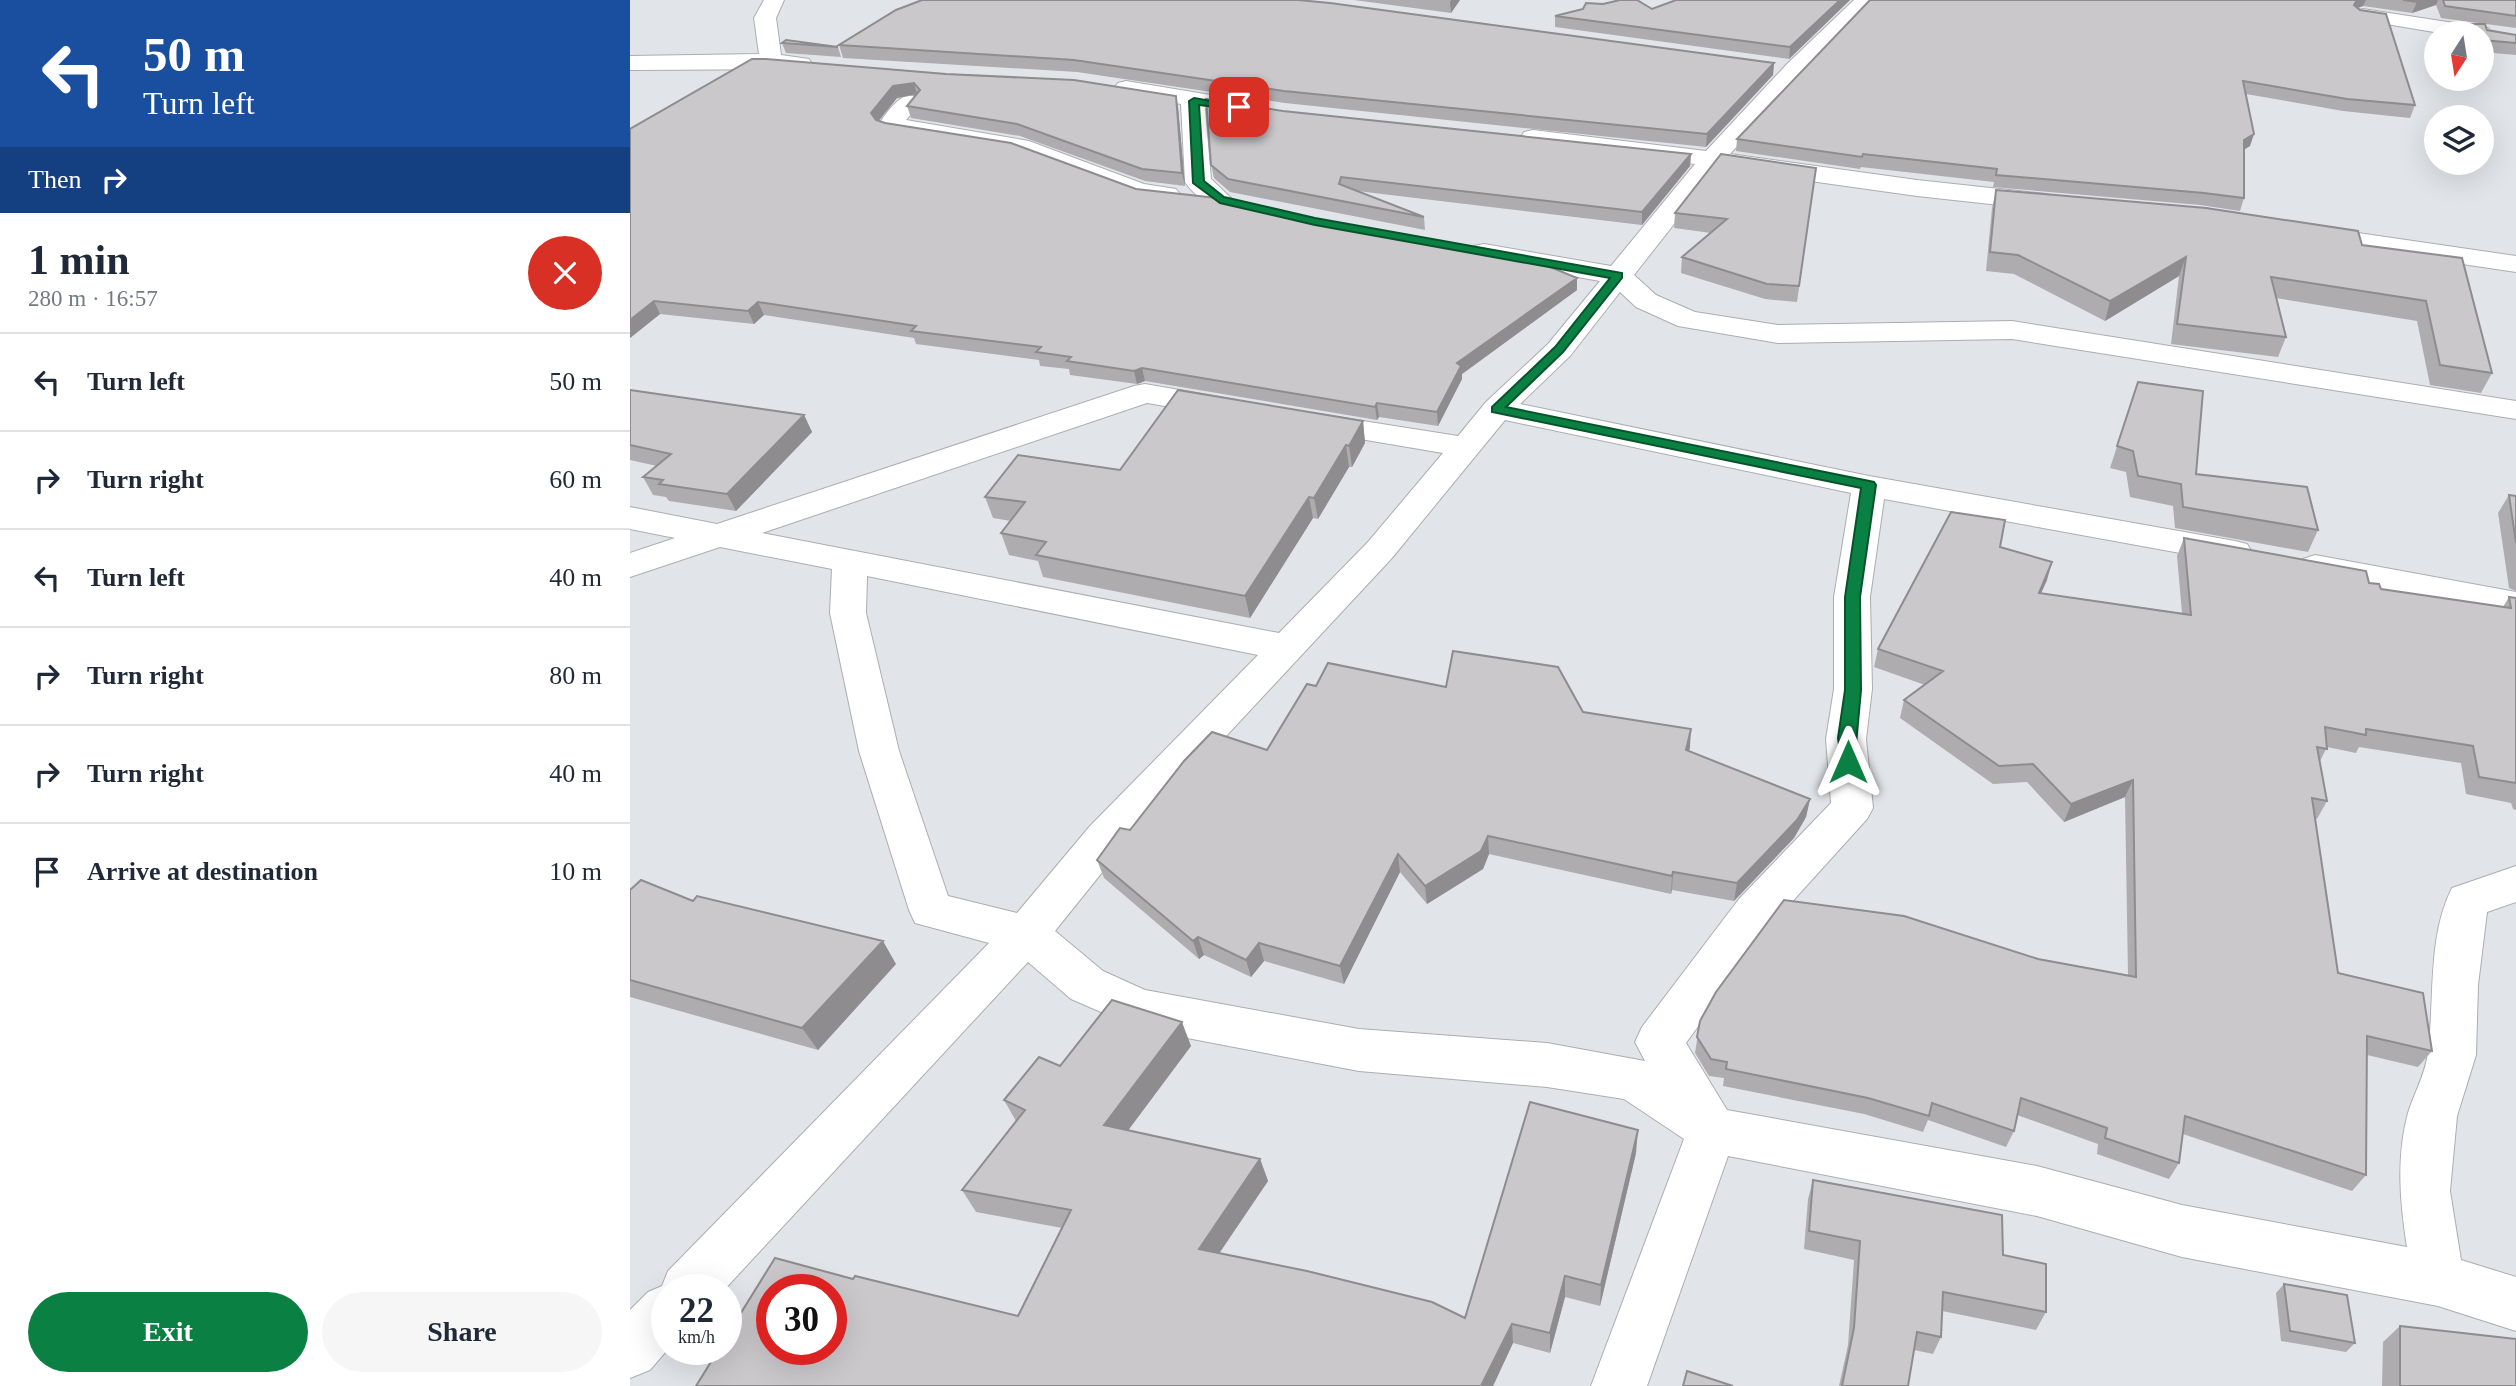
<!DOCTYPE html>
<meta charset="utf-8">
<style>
:root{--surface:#fff;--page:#f6f6f7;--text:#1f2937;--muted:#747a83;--line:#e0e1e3;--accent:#0b8043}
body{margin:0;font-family:"Times New Roman",serif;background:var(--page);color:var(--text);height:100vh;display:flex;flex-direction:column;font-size:26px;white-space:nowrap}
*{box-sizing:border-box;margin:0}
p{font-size:23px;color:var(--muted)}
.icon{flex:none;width:38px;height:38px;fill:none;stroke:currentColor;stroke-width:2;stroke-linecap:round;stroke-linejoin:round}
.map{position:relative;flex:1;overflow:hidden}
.side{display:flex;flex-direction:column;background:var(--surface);width:630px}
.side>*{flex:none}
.banner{background:#1a4fa0;color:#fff;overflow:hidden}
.needle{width:46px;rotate:192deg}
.buttons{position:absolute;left:1794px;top:21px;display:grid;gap:14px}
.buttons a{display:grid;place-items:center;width:70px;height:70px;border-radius:50%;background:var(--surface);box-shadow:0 7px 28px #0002;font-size:35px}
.speed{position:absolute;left:21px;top:1274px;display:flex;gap:14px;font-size:35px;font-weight:700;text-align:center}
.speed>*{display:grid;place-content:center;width:91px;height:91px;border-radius:50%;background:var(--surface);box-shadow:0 7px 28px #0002;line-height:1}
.speed small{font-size:18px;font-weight:400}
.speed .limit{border:10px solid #d22;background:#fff;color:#111}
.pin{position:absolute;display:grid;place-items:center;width:60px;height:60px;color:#fff;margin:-30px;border-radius:14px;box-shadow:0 4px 10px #0006}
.me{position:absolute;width:77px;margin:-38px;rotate:0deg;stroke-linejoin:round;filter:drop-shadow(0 0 5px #0008)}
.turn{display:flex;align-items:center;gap:24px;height:147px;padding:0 28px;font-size:32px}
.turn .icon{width:91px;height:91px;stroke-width:2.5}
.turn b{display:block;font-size:49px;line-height:60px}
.then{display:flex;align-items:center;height:66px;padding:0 28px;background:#0003;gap:14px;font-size:26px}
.round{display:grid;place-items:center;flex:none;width:74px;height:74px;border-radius:37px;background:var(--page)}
.overview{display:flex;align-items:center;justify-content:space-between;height:119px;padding:0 28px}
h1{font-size:42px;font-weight:700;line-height:52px}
.primary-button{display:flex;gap:14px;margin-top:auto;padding:14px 28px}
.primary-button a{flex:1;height:80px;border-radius:42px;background:var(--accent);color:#fff;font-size:28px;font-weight:700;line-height:80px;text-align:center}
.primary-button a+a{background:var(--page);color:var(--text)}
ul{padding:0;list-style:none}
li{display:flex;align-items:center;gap:21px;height:98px;padding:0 28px;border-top:2px solid var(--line)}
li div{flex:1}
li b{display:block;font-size:26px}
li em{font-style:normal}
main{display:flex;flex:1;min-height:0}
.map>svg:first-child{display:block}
</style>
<main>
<section class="side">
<div class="banner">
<div class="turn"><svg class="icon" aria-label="left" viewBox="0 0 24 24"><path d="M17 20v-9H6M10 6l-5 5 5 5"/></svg><div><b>50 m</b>Turn left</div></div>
<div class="then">Then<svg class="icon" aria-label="right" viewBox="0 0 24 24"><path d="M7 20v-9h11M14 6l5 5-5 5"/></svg></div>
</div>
<div class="overview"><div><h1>1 min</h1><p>280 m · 16:57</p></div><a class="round" style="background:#d93025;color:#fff"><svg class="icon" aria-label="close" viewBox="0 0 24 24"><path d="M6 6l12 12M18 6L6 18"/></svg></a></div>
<ul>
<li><svg class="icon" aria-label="left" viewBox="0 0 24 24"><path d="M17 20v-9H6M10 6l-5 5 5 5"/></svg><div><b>Turn left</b></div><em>50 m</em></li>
<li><svg class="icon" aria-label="right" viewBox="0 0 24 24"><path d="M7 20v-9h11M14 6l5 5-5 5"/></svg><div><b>Turn right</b></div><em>60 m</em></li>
<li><svg class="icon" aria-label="left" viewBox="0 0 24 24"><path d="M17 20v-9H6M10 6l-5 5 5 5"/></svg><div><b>Turn left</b></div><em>40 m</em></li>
<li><svg class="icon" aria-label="right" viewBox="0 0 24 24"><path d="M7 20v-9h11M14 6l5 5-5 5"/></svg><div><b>Turn right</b></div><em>80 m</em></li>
<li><svg class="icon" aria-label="right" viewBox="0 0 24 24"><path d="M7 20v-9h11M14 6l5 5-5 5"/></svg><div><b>Turn right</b></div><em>40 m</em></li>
<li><svg class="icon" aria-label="arrive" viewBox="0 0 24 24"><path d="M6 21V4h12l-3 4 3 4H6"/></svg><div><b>Arrive at destination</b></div><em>10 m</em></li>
</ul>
<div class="primary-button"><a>Exit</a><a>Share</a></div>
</section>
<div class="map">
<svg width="1886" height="1386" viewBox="0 0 1886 1386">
<rect width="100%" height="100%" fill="#e1e5ea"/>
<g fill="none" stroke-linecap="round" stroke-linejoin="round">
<g stroke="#aaadb1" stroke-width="2">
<path id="street" d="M134 0H154L146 18 151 55 179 59 182 64 179 69 0 70V56L129 54 124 18Z
M1224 0H1246L1173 74 1100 154 1287 180 1416 194 1425 196 1429 202 1425 208 1416 210 1287 196 1088 168 1004 275 1026 295 1065 312 1148 325 1382 321 1886 401V419L1382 339 1148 343 1048 326 1006 307 990 292 940 356 890 404 1239 476 1605 541 1617 544 1622 552 1617 560 1605 563 1254 499 1240 597 1242 689 1236 739 1243 808 1237 819 1141 925 1056 1043 1097 1110 1407 1166 1552 1205 1777 1247C1770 1203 1766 1157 1778 1113 1784 1093 1796 1073 1798 1052 1805 999 1797 937 1822 888L1886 866V902L1857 912 1848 985 1846 1055 1827 1116 1820 1191 1831 1260 1886 1277V1331L1808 1306 1552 1257 1407 1216 1098 1156 1017 1386H961L1054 1139 994 1099 917 1087 729 1071 510 1029 441 999 398 962 94 1290H37L38 1349 20 1370 0 1378V1310L18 1292 32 1286 38 1271 359 943 285 923 279 910 229 751 200 613 202 569 90 547 0 577V553L45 538 0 529V507L87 524 504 386 515 384 595 398 606 400 611 407 606 414 595 416 517 403 132 533 649 633 738 542 813 453 671 429 666 422 671 415 682 413 828 436 856 402 918 344 970 281 844 258 840 252 844 246 854 244 981 266 1065 164 903 144 894 142 891 137 894 132 903 130 1076 151 1157 64ZM875 420 1221 493 1204 597V689L1196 739 1201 803 1109 899 1012 1027 1005 1042 1015 1061 917 1043 729 1029 515 990 473 971 425 931 490 850 762 558ZM237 576 628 655 460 826 387 913 318 896 269 751 236 613Z
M1733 9 1850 27 1858 28 1861 33 1852 39V33H1810L1726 19 1722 15 1726 11Z
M496 81 635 104 639 109 635 114 627 116 575 108 581 179 603 200 599 205C581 210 565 196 555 182L551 104 488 93 484 88 488 83Z
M279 95 287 97 291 102 276 120 399 141 514 184 546 189 550 194 546 199 537 202 501 196 385 153 252 130 248 125C256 114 266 98 279 95Z
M1680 226 1886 256V272L1671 240 1667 234 1671 228Z
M1685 555 1886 592V616L1673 575 1667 567 1673 559Z"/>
</g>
<use href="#street" fill="#fff" fill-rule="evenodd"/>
</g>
<path fill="#afacaf" d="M724 0H830L821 13Z
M1046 0H1220L1159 59 925 27V16L1022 9Z
M1240 0H1886V28L1811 18 1806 5 1782 13 1733 6 1728 8 1785 105 1780 118 1713 111 1616 94 1620 146 1614 150V198L1610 211 1570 205 1363 187 1364 182 1231 167 1230 169 1106 151 1107 139Z
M1823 24 1827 33H1819Z
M1857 30 1886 35V55L1852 52V33Z
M152 43 208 47 211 57 156 53Z
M209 45 1144 63 1143 75 1076 147 655 103 447 72 213 58Z
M122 59 548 107 555 186 515 181 390 136 281 118 277 106 286 95 267 98 249 121 506 189 947 278V290L832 374V379L808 426 749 417 747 420 515 381 507 384 440 375 439 369 410 366 409 360 286 344 284 338 134 315 124 324 30 314 0 338V129Z
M653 111 1061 154 1060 166 1012 225 727 191 794 217 795 230 600 192 584 178 581 165Z
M1186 168 1167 302 1135 299 1051 273 1052 257 1081 233 1044 228 1045 213Z
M1366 190 1732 245 1832 258 1862 373 1851 393 1800 385 1787 321 1646 298 1656 337 1648 357 1541 344 1549 276 1475 321 1384 274 1356 271 1362 208Z
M1508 382 1566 474 1688 530 1678 552 1545 528 1543 506 1500 497 1496 472 1480 468Z
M0 390 174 415 182 432 106 511 39 501 36 497 23 495 13 477 27 466 0 460Z
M733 421 735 443 722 467H719L688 519 683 518 620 618 413 577 408 561 379 555 371 533 381 521 363 518 355 497Z
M1879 495 1886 496V591L1879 588 1868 513Z
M1554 538 1739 583 1751 589 1873 607 1879 597 1886 598V810L1883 809 1881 803 1836 794 1831 763 1729 747 1726 753 1697 747 1690 761 1697 801 1687 819 1685 818 1708 973 1802 1051 1788 1067 1737 1055 1736 1175 1722 1191 1553 1134 1549 1163 1539 1179 1467 1154 1468 1144 1387 1115 1384 1131 1376 1147 1298 1120 1293 1132 1234 1114 1093 1086 1094 1078 1079 1076 1065 1053 1070 1021 1408 959 1498 976 1495 797 1434 822 1397 782 1363 784 1270 718 1274 700 1295 685 1244 667 1248 649 1370 547 1417 580 1411 593 1552 613 1547 556Z
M686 686 816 687 953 712 1060 747 1059 751 1180 799 1176 817 1164 838 1104 901 1042 890 1041 894 859 854 853 869 797 904 770 872 714 984 634 961 621 977 574 955 569 959 474 878 467 860 500 830 637 750Z
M0 890 63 901 266 964 188 1050 0 997Z
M561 1046 498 1130 630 1159 638 1181 589 1253 835 1318 1006 1153 970 1306 935 1297 920 1353 883 1343 863 1386H66L223 1279 388 1316 432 1228 346 1212 332 1190 386 1121 374 1100 430 1066Z
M1183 1180 1373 1255 1416 1312 1406 1330 1312 1311 1311 1337 1303 1354 1284 1350 1278 1386H1209L1218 1345 1224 1260 1174 1249 1178 1199Z
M1654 1284 1725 1343 1716 1352 1651 1341 1646 1293Z
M1770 1326 1886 1386H1752L1753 1342Z"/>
<path fill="#8e8c8f" d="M821 0H830L821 13 820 2Z
M1210 0H1220L1159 59 1160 47Z
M1727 0H1736L1733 6 1724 9V5Z
M1792 0H1808L1806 5 1782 13 1787 2Z
M1144 63 1143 75 1076 147 1077 134Z
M284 83 287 94 267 98 245 125 241 113 263 86Z
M546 96 548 107 555 186 552 173Z
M1624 134 1620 146 1609 152 1614 140Z
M1061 154 1060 166 1012 225V212Z
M1556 257 1549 276 1475 321 1480 301Z
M947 278V290L832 374V379L808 426 807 412 827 363Z
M24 301 30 314 0 338V320Z
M128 302 134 315 124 324 118 311Z
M512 368 515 381 507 384 504 371Z
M747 403 749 417 747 420 745 407Z
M174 415 182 432 106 511 97 494Z
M733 421 735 443 722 467 719 446Z
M716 445 719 467 688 519 684 498Z
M679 497 683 518 620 618 615 596Z
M1422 562 1417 580 1403 611 1409 593Z
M1061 729 1060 747 1055 768 1056 750Z
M1503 780 1495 797 1434 822 1441 804Z
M1180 799 1176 817 1164 838 1104 901 1107 883Z
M858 836 859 854 853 869 797 904 795 886Z
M768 854 770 872 714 984 710 966Z
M1043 872 1042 890 1041 894 1042 876Z
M568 937 574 955 569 959 563 941Z
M253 941 266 964 188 1050 172 1028Z
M629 943 634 961 621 977 616 960Z
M552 1022 561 1046 485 1148 474 1125Z
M1008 1130 1006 1153 970 1306 971 1285Z
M630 1159 638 1181 578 1270 569 1249Z
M935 1276V1297L920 1353V1333Z
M882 1324 883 1343 863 1386H851Z"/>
<path fill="#cbc8cc" stroke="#8e8c8f" stroke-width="2" fill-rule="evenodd" d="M292 0H668L700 3 1144 63 1077 134 654 91 444 60 209 45 266 10Z
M990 0H1007L1022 9 1046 0H1210L1160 47 925 16 953 9 956 3 973 4Z
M1240 0H1727L1724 5 1730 10 1756 14 1785 105 1717 99 1613 81 1624 134 1614 140V198L1574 193 1366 175 1367 169 1233 154 1232 157 1107 139Z
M1773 0H1792L1787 2Z
M1813 0H1886V16L1815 6Z
M1823 24H1855L1857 30 1886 35V43L1852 40V33H1827Z
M156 40 208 47 152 43Z
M122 59H136L316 74 444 80 546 96 552 173 512 169 387 124 277 106 290 90 284 83 263 86 241 113 246 120 255 123 381 143 506 189 587 198 683 219 896 257 947 278 827 363 831 366 807 412 747 403 745 407 512 368 504 371 437 361 441 357 406 352 411 347 281 331 286 326 128 302 118 311 24 301 0 320V129Z
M576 99 653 111 1061 154 1012 212 711 177 709 184 794 217 598 179 581 165Z
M1091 154 1186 168 1169 286 1137 284 1052 257 1097 219 1045 213Z
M1366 190 1576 208 1728 231 1732 245 1832 258 1862 373 1810 365 1796 301 1641 277 1656 337 1547 324 1556 257 1480 301 1388 255 1360 252Z
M1508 382 1573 391 1566 474 1677 487 1688 530 1553 507 1551 484 1508 476 1503 451 1487 446Z
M0 390 174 415 97 494 29 484 33 480 13 477 41 454 0 445Z
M548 390 733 421 719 446 716 445 684 498 679 497 615 596 406 555 416 542 371 533 395 502 355 497 388 455 490 470Z
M1879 495 1886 496V543Z
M1321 512 1375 520 1370 547 1422 562 1409 593 1561 615 1554 538 1736 571 1739 583 1749 584 1751 589 1881 608 1879 597 1886 598V783L1849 777 1843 746 1736 729V735L1695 727 1697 749 1687 747 1697 801 1682 798 1708 973 1793 993 1802 1051 1737 1036 1736 1175 1555 1116 1549 1163 1475 1138 1477 1128 1391 1098 1384 1131 1302 1103 1299 1116 1238 1098 1096 1069 1097 1062 1081 1059 1067 1037 1070 1021 1086 992 1154 900 1274 916 1408 959 1506 977 1503 780 1441 804 1403 764 1369 766 1274 700 1313 671 1248 649Z
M823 651 928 667 953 712 1061 729 1056 750 1180 799 1167 820 1107 883 1043 872 1042 876 858 836 851 851 795 886 768 854 710 966 629 943 616 960 568 937 563 941 467 860 490 828 500 830 554 761 582 732 637 750 677 684 686 686 698 663 816 687Z
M11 880 63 901 67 896 253 941 172 1028 0 980V890Z
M482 1000 552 1022 474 1125 630 1159 569 1249 677 1271 802 1302 835 1318 900 1102 1008 1130 971 1285 935 1276 920 1333 882 1324 851 1386H66L89 1349H96V1337L145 1258 223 1279 225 1276 388 1316 441 1210 332 1190 395 1110 374 1100 409 1057 430 1066ZM142 1290H201V1349H142Z
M1183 1180 1372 1215 1373 1255 1416 1264V1312L1313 1292 1311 1337 1287 1332 1278 1386H1212L1224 1328 1230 1241 1179 1231Z
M1654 1284 1717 1295 1725 1343 1660 1331Z
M1770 1326 1886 1339V1386H1770Z
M1057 1371 1103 1386H1053Z"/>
<path fill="#0b8043" stroke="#07532c" stroke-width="2" d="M564 98 614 107 609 110 569 105 574 181 594 197 685 218 992 273V278L933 352 876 407 1244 482 1246 485 1230 597 1231 690 1224 766H1212L1208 738 1215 690V597L1231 488 862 412V407L925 347 980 278 685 225 590 203 563 183 559 101Z"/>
</svg>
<div class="buttons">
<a><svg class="needle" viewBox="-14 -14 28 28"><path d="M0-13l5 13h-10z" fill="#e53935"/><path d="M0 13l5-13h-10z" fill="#747a83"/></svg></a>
<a><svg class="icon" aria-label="layers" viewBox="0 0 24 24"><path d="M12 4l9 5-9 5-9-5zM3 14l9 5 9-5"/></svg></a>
</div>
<div class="speed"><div>22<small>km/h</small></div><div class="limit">30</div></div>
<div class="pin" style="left:609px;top:107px;background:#d93025"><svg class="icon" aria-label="arrive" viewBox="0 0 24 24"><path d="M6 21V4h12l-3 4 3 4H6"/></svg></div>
<svg class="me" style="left:1218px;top:762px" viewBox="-20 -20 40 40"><path d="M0-17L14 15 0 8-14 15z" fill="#0b8043" stroke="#fff" stroke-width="4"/></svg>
</div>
</main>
